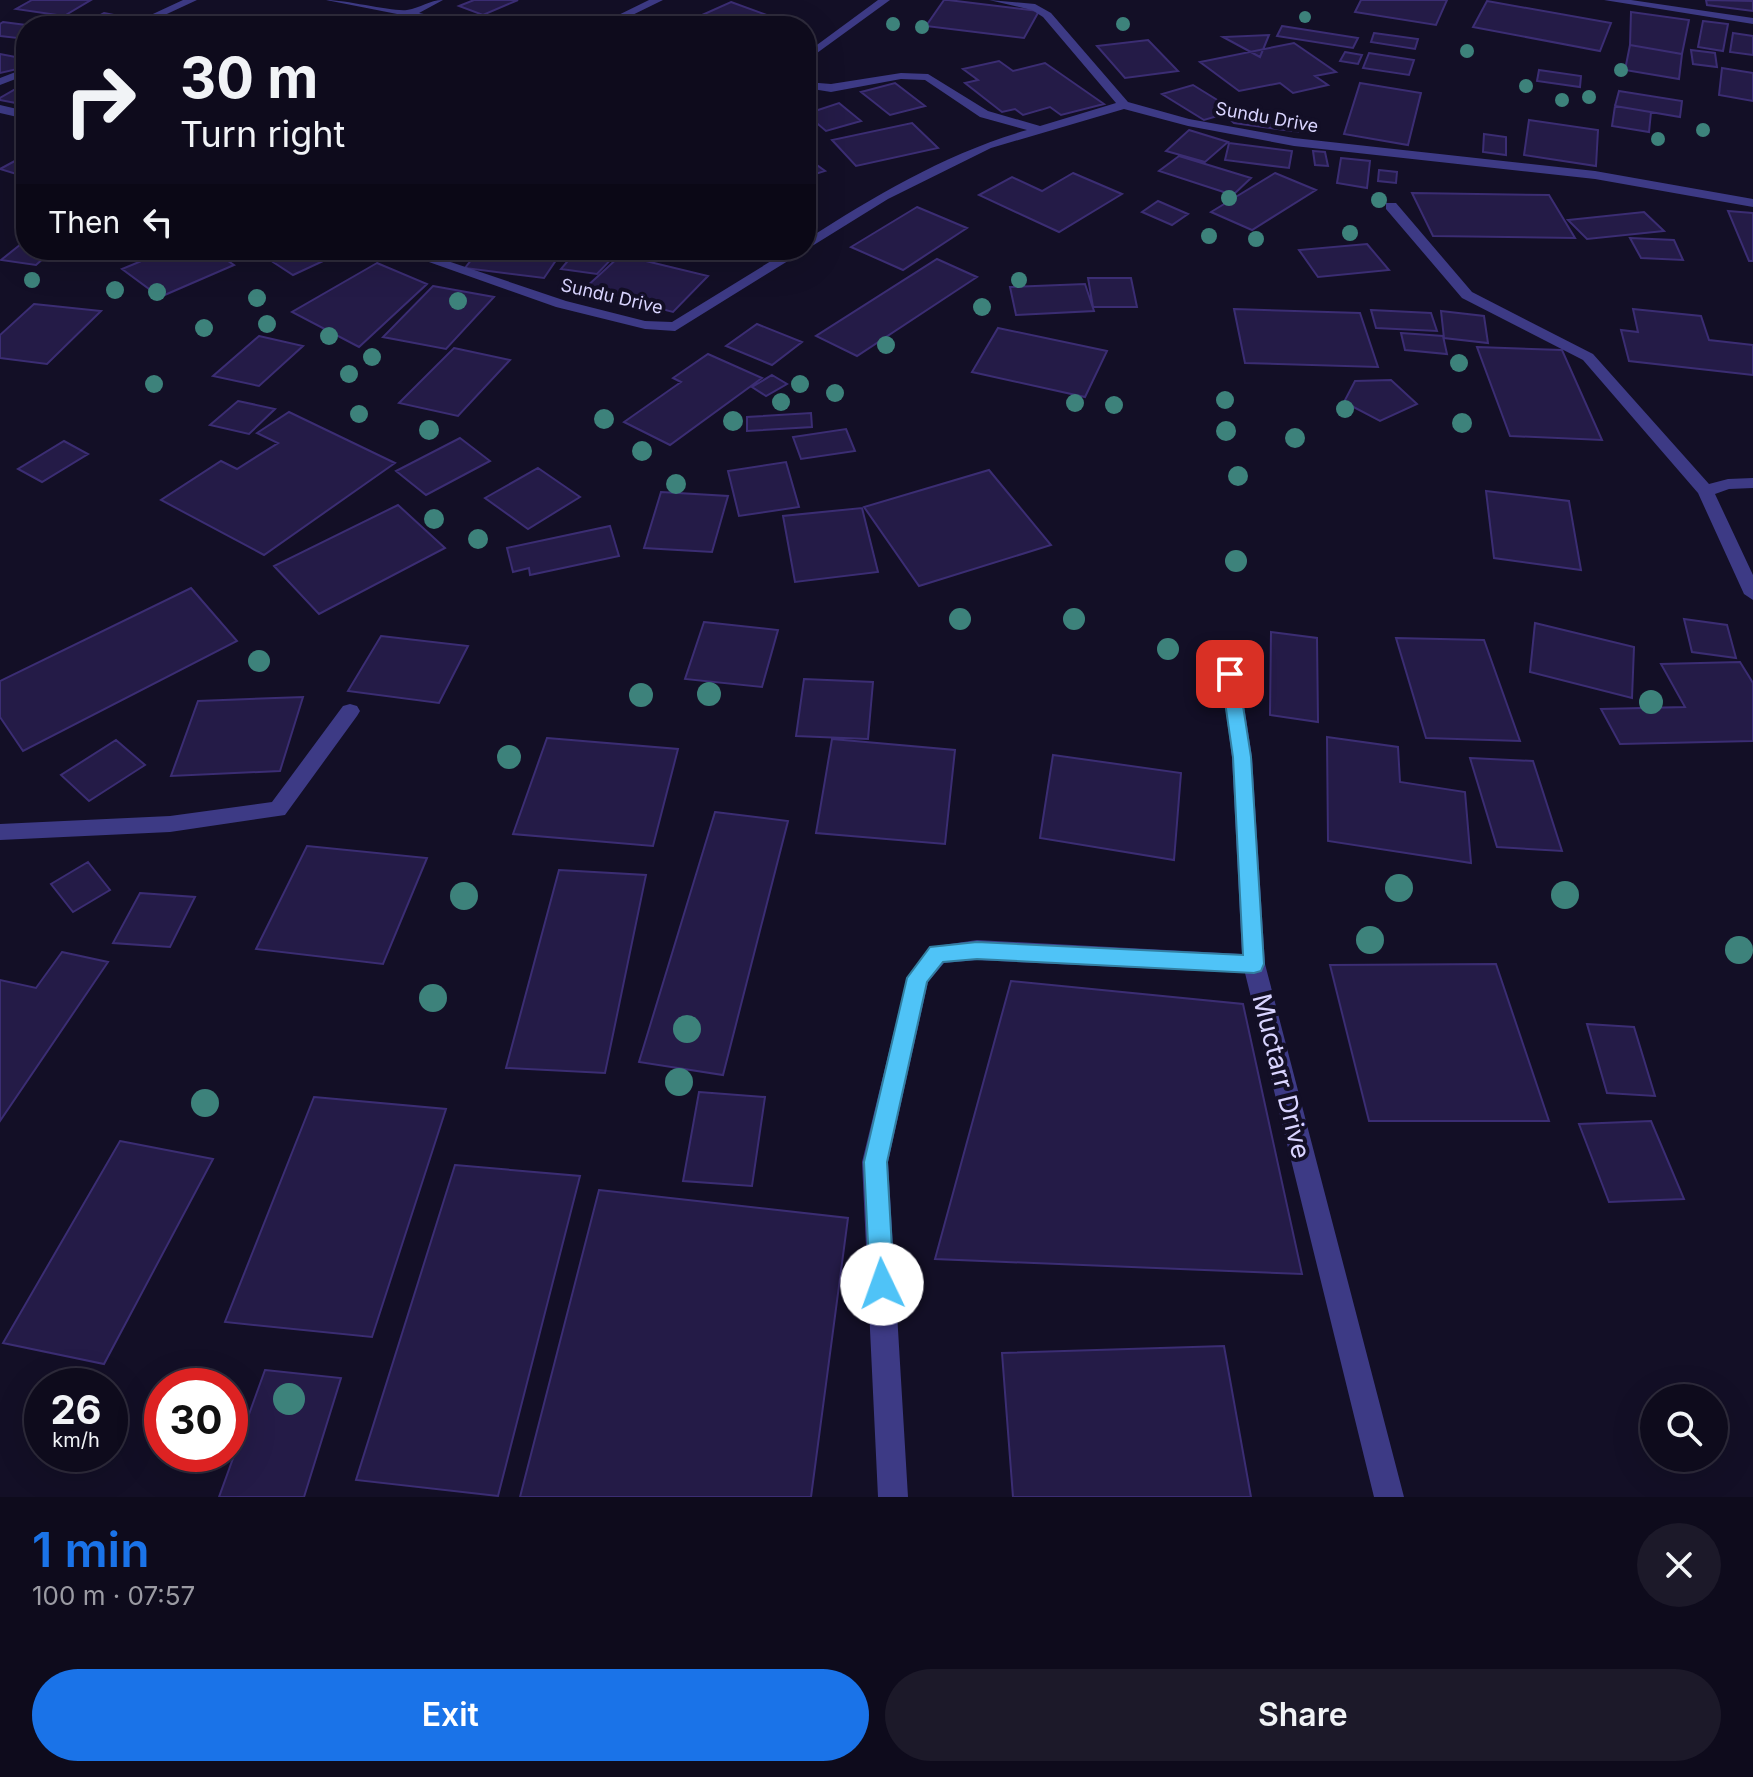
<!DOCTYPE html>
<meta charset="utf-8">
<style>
:root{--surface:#0e0b1c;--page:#1c1929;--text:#f1f3f6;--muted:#9b9ba3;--line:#2e2b3b;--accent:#1a73e8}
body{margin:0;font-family:Inter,sans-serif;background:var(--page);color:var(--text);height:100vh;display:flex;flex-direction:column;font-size:30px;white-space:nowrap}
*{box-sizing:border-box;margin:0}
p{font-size:26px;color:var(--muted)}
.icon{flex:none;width:44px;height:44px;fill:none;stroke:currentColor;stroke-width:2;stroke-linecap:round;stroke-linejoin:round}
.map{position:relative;height:1497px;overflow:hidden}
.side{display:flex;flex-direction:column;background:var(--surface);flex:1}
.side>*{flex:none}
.guide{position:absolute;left:16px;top:16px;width:800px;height:244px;border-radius:32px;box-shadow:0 8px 32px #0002,0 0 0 2px var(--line);background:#0e0b1c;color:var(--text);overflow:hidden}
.buttons{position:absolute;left:1640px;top:1384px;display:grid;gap:16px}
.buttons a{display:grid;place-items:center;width:88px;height:88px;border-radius:50%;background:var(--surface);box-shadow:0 8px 32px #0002,0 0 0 2px var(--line);font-size:40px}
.speed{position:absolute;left:24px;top:1368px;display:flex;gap:16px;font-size:40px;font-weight:700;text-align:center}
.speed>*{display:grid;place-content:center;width:104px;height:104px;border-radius:50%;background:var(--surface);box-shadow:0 8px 32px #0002,0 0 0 2px var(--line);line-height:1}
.speed small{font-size:20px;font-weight:400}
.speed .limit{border:12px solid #d22;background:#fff;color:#111}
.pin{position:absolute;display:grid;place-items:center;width:68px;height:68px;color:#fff;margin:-34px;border-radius:16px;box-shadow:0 4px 12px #0006}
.me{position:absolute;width:88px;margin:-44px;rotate:357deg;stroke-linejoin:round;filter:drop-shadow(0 0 6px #0008)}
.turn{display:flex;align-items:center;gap:28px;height:168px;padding:0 32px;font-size:36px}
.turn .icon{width:104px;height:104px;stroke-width:2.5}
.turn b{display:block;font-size:56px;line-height:68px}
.then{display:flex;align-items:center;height:76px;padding:0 32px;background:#0003;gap:16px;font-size:30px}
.round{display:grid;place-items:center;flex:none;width:84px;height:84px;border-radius:42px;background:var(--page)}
.summary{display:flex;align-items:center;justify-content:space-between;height:136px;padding:0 32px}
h1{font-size:48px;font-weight:600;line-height:60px;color:var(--accent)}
.cta{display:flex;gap:16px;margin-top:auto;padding:16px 32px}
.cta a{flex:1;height:92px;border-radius:48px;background:var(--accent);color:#fff;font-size:32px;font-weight:600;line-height:92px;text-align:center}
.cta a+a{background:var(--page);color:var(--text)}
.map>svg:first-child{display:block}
</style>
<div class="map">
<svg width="1753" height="1497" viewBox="0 0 1753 1497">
<rect width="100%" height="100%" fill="#130f26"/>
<path fill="#241b47" stroke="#3b2d73" stroke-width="2" d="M32 0H91L64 16 16 9Z
M474 0H518L483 15 459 6Z
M944 0H948L1039 11 1024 38 926 26Z
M1361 0H1447L1436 25 1355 12Z
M1706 0 1753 1V11L1707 5Z
M1487 1 1611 23 1600 51 1473 27Z
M731 2 797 26 682 24Z
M1631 12 1689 20 1682 54 1630 45Z
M104 13 138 20 126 26 86 23Z
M240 17 259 22 251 26H198L211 20 226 24Z
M303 18 344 25 290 26Z
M1703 21 1728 24 1723 51 1698 47Z
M3 22 34 26H26V39L0 36V24Z
M1282 26 1358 38 1353 48 1277 36Z
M1374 33 1418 39 1415 49 1371 42Z
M1733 33 1753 36V55L1730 52Z
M1269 35 1260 57 1223 37Z
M1148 40 1178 71 1125 78 1097 46Z
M1294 43 1336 72 1315 76 1328 85 1293 93 1280 83 1239 91 1200 62Z
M1630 45 1682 54 1679 79 1625 70Z
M1691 50 1715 53 1717 67 1693 64Z
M1345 52 1362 55 1358 64 1340 61Z
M1369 53 1414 60 1409 75 1363 68Z
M0 54 26 59V67L0 73Z
M999 61 1013 71 1045 63 1104 104 1061 115 1050 107 1023 115 1015 109 1002 112 965 83 978 80 963 69Z
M1722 68 1753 73V101L1719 95Z
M1539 70 1581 76 1580 87 1537 81Z
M26 83V105L0 100V98Z
M895 83 925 106 890 115 861 92Z
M1360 83 1421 93 1408 145 1344 134Z
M1193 85 1235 111 1204 120 1162 94Z
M1619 91 1682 101 1680 117 1615 106Z
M839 103 861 121 826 131 806 114Z
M1615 106 1651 112 1649 132 1612 126Z
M1230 113 1300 132 1234 123 1225 115Z
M1529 120 1598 130 1596 166 1524 155Z
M912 123 938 148 856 166 832 140Z
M1189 130 1228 142 1205 162 1166 151Z
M1484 134 1506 137V155L1483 152Z
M1229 143 1292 151 1289 168 1225 160Z
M26 149V177L0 169 26 155 19 153Z
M1313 151 1325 152 1328 166 1315 165Z
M1179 156 1251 178 1233 195 1159 171Z
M806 157 825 171 806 177Z
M1341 158 1370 161 1367 188 1337 183Z
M1379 170 1397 172 1396 183 1378 181Z
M1073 173 1122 194 1059 232 979 195 1012 177 1042 191Z
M1275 173 1316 190 1252 230 1211 212Z
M1412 193 1549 195 1575 238 1433 236Z
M1158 201 1188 214 1172 225 1142 212Z
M917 207 967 228 903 270 851 247Z
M1728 211 1753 213V261H1749Z
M1644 212 1664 231 1587 239 1568 220Z
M1630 238 1674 240 1683 260 1641 258Z
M26 240V250H53L36 265 1 260Z
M1367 244 1389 270 1318 277 1299 250Z
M168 250H212L234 265 160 297 122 269Z
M301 250H320L332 257 293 275 273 262Z
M479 250H563L544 278 465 268Z
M577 250H620L597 274 561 269Z
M621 255 708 276 673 312 584 289Z
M937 259 977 277 857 356 816 336Z
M377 263 427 284 359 347 292 312Z
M1088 278H1131L1137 307H1093Z
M1085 284 1094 311 1016 315 1010 287Z
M433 286 494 297 446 349 383 337Z
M34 304 101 311 47 364 0 358V335Z
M1234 309 1360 313 1378 367 1245 363Z
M1633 309 1701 316 1709 340 1753 345V375L1629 361 1621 330 1638 332Z
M1371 310 1431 313 1437 331 1376 328Z
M1441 311 1484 316 1488 343 1444 338Z
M757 324 802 342 772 365 726 346Z
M998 328 1107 351 1085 397 972 372Z
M1401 333 1443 336 1447 354 1405 350Z
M259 336 303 346 259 386 213 376Z
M1477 347 1562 350 1602 440 1510 436Z
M454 348 510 360 458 416 399 403Z
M708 354 762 378 670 445 624 422 681 382 673 378Z
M772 375 787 384 766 396 752 387Z
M1391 380 1417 404 1380 421 1344 402 1355 381Z
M238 401 275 409 249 434 210 425Z
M289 412 395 463 264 555 161 500 221 461 237 469 278 443 257 433Z
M811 413 812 427 747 431V417Z
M846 429 855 451 801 459 793 437Z
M460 438 490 461 426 495 396 471Z
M64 441 88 454 42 482 18 469Z
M786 462 799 507 739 516 728 471Z
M538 468 580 497 528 529 485 498Z
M989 470 1051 545 919 586 864 507Z
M1486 491 1569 501 1581 570 1494 558Z
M661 492 728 496 712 552 644 548Z
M398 505 445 548 319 614 274 566Z
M862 508 878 572 795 582 783 516Z
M610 526 619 556 530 575 529 568 513 572 507 548Z
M191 588 237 641 23 751 0 717V681Z
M1684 619 1727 625 1736 658 1692 652Z
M704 622 778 630 762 687 685 679Z
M1535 623 1634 647 1632 698 1530 672Z
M1271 632 1317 638 1318 722 1270 715Z
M381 636 468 646 439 703 348 691Z
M1396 638 1484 640 1520 741 1426 738Z
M1740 662 1753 683V741L1620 744 1601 709 1685 707 1661 664Z
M804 679 873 682 868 739 796 736Z
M303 697 280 771 171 776 198 701Z
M1327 737 1398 747 1400 782 1465 792 1471 863 1328 841Z
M547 738 678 749 653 846 513 834Z
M832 739 955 750 945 844 816 833Z
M116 740 145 765 89 801 61 775Z
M1053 755 1181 773 1174 860 1040 838Z
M1470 758 1533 761 1562 851 1497 847Z
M715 812 788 821 723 1075 639 1062Z
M307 846 427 858 383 964 256 949Z
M88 862 110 890 73 912 51 884Z
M559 870 646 875 605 1073 506 1068Z
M140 893 195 897 170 947 113 943Z
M62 952 108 962 0 1121V980L36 988Z
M1496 964 1549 1121H1369L1330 965Z
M1011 981 1243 1004 1302 1274 935 1259Z
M1587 1024 1634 1027 1655 1096 1607 1093Z
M699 1092 765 1097 752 1186 683 1181Z
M314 1097 446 1109 372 1337 225 1322Z
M1651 1121 1684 1199 1609 1202 1579 1124Z
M120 1141 213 1159 104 1364 3 1343Z
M455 1165 580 1176 498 1496 356 1480Z
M599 1190 848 1218 811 1497H520Z
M1224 1346 1251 1497H1013L1002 1353Z
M265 1370 341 1378 304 1497H219Z"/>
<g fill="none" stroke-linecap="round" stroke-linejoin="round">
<path fill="#3d3a85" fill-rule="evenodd" d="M183 0H197L141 26H127Z
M326 0C347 0 393 12 407 10 421 8 429 0 443 0L419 13 481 26H458Z
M649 0H663L610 26H596Z
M878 0H890L806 61V53Z
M989 0 1035 4 1051 13 1128 102 1189 119 1294 138 1595 171 1753 199V207L1595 179 1294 146 1188 126 1124 109 991 148 888 199 675 331 645 329 556 307 395 250H415L566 301 645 321 672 322 789 250H806V240C876 195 947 153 1027 130L980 117 925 80 901 79 831 92 806 88V82L831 84 901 73 928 74 988 111 1040 126 1116 103 1043 17 1032 10Z
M1604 0H1631L1753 18V24Z
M26 68V75L0 85V78Z
M0 105 26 111V119L0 113Z
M1386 203H1396L1472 292 1593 354 1709 484 1728 479 1753 478V488L1729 489 1715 494 1753 575V600L1744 594 1698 493 1583 360 1462 298 1386 209Z
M1226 640 1235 647 1252 757 1265 964 1404 1497H1374L1245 973 977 960 944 963 928 982 888 1162 908 1497H878L862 1162 907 978 930 947 977 940 1242 954 1232 757 1217 647Z
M350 704 357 706 360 711 357 716 285 815 170 832 0 840V824L170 816 272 802 343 706Z"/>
</g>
<g fill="#3d827b">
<circle cx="1305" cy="17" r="6"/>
<circle cx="893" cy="24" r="7"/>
<circle cx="1123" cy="24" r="7"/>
<circle cx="922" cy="27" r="7"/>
<circle cx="1467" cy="51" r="7"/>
<circle cx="1621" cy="70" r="7"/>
<circle cx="1526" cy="86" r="7"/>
<circle cx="1589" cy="97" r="7"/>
<circle cx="1562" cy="100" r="7"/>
<circle cx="1703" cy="130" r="7"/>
<circle cx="1658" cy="139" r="7"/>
<circle cx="1229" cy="198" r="8"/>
<circle cx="1379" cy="200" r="8"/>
<circle cx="1350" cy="233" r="8"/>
<circle cx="1209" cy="236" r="8"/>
<circle cx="1256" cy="239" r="8"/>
<circle cx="32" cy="280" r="8"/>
<circle cx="1019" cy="280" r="8"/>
<circle cx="115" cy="290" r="9"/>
<circle cx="157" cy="292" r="9"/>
<circle cx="257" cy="298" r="9"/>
<circle cx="458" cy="301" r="9"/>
<circle cx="982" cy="307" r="9"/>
<circle cx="267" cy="324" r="9"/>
<circle cx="204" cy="328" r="9"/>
<circle cx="329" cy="336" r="9"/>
<circle cx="886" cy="345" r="9"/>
<circle cx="372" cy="357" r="9"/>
<circle cx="1459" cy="363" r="9"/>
<circle cx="349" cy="374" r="9"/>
<circle cx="154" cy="384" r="9"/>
<circle cx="800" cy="384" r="9"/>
<circle cx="835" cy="393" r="9"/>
<circle cx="1225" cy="400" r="9"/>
<circle cx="781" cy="402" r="9"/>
<circle cx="1075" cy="403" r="9"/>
<circle cx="1114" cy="405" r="9"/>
<circle cx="1345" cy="409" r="9"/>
<circle cx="359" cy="414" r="9"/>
<circle cx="604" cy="419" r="10"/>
<circle cx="733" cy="421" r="10"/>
<circle cx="1462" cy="423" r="10"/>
<circle cx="429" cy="430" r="10"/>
<circle cx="1226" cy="431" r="10"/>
<circle cx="1295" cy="438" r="10"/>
<circle cx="642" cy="451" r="10"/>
<circle cx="1238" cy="476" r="10"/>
<circle cx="676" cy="484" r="10"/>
<circle cx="434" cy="519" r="10"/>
<circle cx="478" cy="539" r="10"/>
<circle cx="1236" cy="561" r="11"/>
<circle cx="960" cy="619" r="11"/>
<circle cx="1074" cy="619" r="11"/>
<circle cx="1168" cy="649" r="11"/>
<circle cx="259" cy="661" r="11"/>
<circle cx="709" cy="694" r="12"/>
<circle cx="641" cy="695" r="12"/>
<circle cx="1651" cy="702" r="12"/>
<circle cx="509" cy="757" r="12"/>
<circle cx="1399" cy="888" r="14"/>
<circle cx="1565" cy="895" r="14"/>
<circle cx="464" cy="896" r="14"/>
<circle cx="1370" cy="940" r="14"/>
<circle cx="1739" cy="950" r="14"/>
<circle cx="433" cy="998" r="14"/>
<circle cx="687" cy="1029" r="14"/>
<circle cx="679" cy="1082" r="14"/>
<circle cx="205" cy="1103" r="14"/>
<circle cx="289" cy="1399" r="16"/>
</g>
<path fill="#4fc3f7" stroke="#337fa1" stroke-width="2" d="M1230 668 1238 674 1251 757 1264 964 1261 971 1254 973 977 959 943 962 927 982 887 1162 894 1284 891 1293 882 1296 873 1293 870 1284 864 1162 907 978 930 947 977 942 1243 955 1233 757 1221 674Z"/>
<g text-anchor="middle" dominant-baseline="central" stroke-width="8" stroke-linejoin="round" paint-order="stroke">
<g font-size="18" fill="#d9d4ff" stroke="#130f26">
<text transform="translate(1267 117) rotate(10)">Sundu Drive</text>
<text transform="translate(612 296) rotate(13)">Sundu Drive</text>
</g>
<g font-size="26" fill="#d9d4ff" stroke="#130f26">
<text transform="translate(1282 1076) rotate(76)">Muctarr Drive</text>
</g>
</g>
</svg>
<div class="buttons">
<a><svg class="icon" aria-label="search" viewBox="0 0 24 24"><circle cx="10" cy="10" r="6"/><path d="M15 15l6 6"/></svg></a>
</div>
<div class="speed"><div>26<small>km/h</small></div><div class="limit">30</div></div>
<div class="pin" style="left:1230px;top:674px;background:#d93025"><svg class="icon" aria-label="arrive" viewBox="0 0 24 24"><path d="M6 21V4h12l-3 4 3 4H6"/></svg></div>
<svg class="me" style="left:882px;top:1284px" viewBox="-20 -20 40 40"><circle r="19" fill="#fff"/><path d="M0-13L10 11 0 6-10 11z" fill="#4fc3f7"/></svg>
<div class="guide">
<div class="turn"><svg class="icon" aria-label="right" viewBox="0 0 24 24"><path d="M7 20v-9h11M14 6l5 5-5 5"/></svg><div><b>30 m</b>Turn right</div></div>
<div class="then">Then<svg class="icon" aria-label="left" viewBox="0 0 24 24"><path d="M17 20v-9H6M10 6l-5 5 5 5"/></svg></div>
</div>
</div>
<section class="side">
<div class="summary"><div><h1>1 min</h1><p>100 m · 07:57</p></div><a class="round"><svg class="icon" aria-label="close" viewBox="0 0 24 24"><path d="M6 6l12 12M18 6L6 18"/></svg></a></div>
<div class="cta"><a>Exit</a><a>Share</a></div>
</section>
